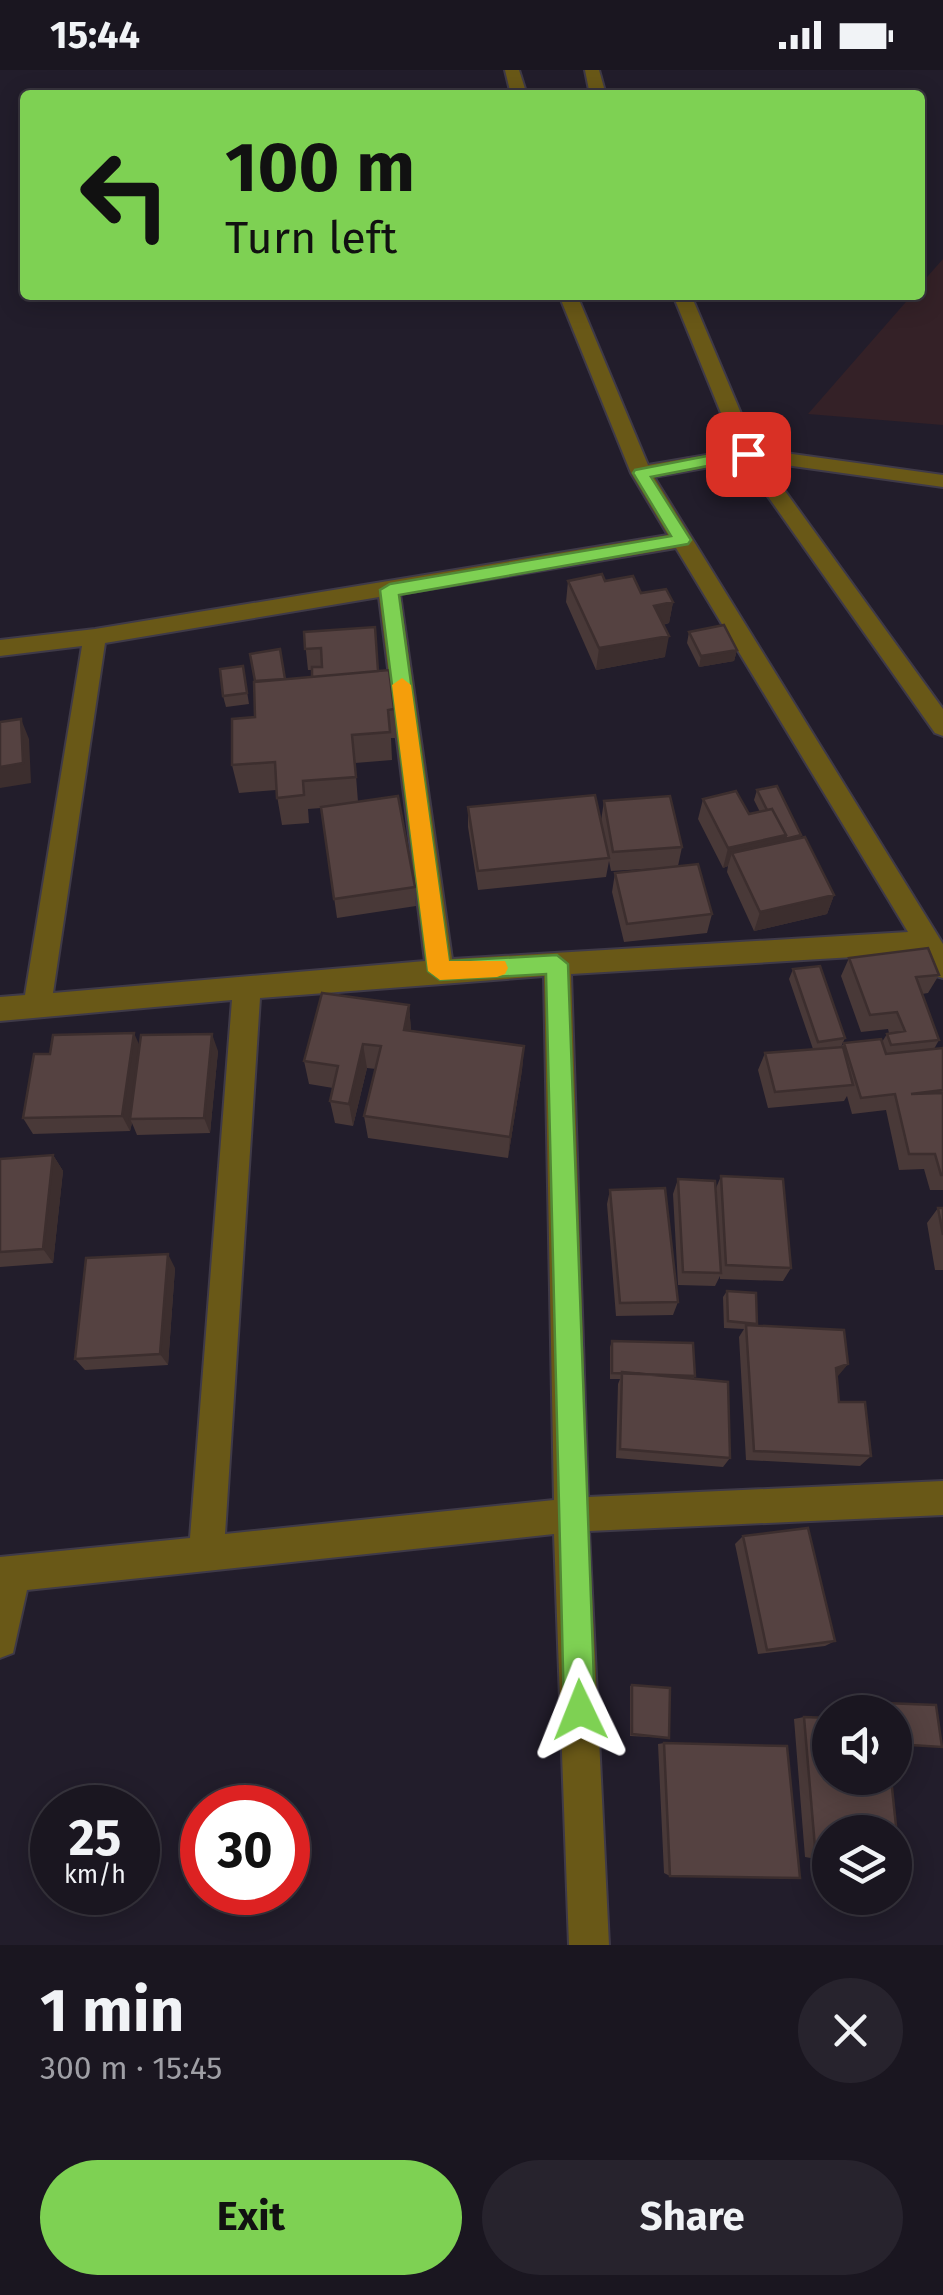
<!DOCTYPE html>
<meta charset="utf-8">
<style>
:root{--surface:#1a1620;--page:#27232d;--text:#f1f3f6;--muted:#9f9fa5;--line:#38353e;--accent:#7ed153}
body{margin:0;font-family:"Fira Sans",sans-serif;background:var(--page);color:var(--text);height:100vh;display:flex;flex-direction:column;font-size:38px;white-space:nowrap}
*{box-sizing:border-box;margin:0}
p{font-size:32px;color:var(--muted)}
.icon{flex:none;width:55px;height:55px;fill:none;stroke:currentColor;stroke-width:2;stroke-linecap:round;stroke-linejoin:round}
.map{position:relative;height:1875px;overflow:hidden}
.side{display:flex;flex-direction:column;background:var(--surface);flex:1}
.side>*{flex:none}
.hud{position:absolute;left:20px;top:20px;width:905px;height:210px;border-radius:10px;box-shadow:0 5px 25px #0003,0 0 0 2px var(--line);background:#7ed153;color:#111;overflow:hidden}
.buttons{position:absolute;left:812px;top:1625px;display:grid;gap:20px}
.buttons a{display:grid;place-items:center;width:100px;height:100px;border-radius:50%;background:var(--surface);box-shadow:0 5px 25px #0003,0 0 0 2px var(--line);font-size:50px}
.speed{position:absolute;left:30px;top:1715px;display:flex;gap:20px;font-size:50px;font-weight:700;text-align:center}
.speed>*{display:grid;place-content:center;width:130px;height:130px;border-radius:50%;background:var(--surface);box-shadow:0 5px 25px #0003,0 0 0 2px var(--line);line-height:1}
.speed small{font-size:25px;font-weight:400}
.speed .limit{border:15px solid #d22;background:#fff;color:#111}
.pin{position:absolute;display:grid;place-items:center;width:85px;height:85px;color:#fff;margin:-42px;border-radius:20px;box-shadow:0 5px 15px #0006}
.me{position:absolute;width:110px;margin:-55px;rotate:358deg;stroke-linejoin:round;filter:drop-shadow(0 0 8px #0008)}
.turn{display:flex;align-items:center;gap:35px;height:210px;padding:0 40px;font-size:45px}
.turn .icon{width:130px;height:130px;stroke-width:2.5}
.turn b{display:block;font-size:70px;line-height:85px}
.round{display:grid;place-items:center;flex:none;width:105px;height:105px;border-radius:52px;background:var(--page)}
.summary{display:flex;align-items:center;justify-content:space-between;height:170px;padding:0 40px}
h1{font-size:60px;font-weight:700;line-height:75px}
.button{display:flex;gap:20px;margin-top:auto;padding:20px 40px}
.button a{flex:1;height:115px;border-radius:60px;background:var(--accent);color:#111;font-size:40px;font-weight:700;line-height:115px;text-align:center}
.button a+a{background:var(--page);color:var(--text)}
.status{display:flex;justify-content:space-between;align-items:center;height:70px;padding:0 50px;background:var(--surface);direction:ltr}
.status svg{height:28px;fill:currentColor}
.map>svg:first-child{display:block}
</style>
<div class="status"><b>15:44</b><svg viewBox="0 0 49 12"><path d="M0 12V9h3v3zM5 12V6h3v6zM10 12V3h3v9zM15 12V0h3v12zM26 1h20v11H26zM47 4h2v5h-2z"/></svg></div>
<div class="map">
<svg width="943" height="1875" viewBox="0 0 943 1875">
<rect width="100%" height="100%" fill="#221d2b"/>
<path fill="#342127" d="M943 189V355L808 344 912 225H920V215Z"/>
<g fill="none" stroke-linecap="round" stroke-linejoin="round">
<g stroke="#3f3a48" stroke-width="4">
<path id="minor" d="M505 0H519L527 25H511Z
M585 0H599L606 25H590Z
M559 225H577L648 395 736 380 673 225H691L756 379 943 405V417L764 392 943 639V666L935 663 743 391 654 407 943 874V908L933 905 920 883 571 904 588 1427 943 1411V1445L589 1461 609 1875H569L554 1464 27 1520 13 1583 0 1588V1487L190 1468 232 930 0 951V927L25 925 82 576 0 586V570L95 559 668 465 631 403ZM676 478 908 862 452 889 400 524ZM379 527 425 891 53 923 105 573ZM544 906 554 1430 225 1464 260 928Z"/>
</g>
<use href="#minor" fill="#695817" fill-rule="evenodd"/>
</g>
<path fill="#493938" d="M568 511H605L673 532 669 553 663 555 665 587 596 600 566 532Z
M304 562 378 601 394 639 396 668H391L392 690 355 693 358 732 415 817 416 836 337 848 321 738 308 739 309 753 282 755 276 720 239 723 232 695 255 647 285 609 312 607V600H308Z
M689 562 737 580 734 591 699 597 687 573Z
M243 596 249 634 226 637 223 626Z
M757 720 801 765 800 768 834 825 827 844 754 861 727 802 728 796 723 798 698 749 703 729 749 744 760 742 754 730Z
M604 731 682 777 678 796 712 844 707 863 624 872 612 822 615 803 661 798 611 801 609 791 606 807 478 820 468 757V737L601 751Z
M849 888 939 905 928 923 922 924 939 970 934 979 943 978V1120H930L924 1099 899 1100 886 1040 852 1044 847 1026 844 1031 768 1038 758 1000 765 983 813 979 789 909 793 899 845 968 841 977 844 973 882 972 887 964 889 963 888 959 861 962 841 906Z
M409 935 411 961 524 976 522 1000 508 1088 368 1068 364 1046 376 999 367 998 353 1056 335 1053 330 1031 333 1018 309 1014 304 991Z
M140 975 218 981 210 1063 137 1065 132 1053 130 1061 33 1064 23 1048Z
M53 1085 63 1101 53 1193 0 1197V1089Z
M721 1106 791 1198 783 1211 720 1209V1206L715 1216 678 1215 673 1124 678 1109 716 1118Z
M610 1120 678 1232 673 1245 616 1246 607 1134Z
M938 1138H943V1200H935L927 1153Z
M175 1198 168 1295 85 1300 75 1289Z
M727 1221 757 1254 756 1256 848 1294 837 1306 839 1332 871 1386 860 1396 746 1390 739 1267 744 1259 724 1258 723 1227Z
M612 1271 695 1306 693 1309 730 1388 723 1397 616 1388 618 1314 620 1309H610V1277Z
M743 1466 835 1571 825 1576 758 1584 735 1474Z
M632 1615 669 1668 630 1666V1616Z
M884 1633 942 1677 895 1675V1642H878V1634Z
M804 1647 816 1789 805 1787 794 1649Z
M664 1673 670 1806 664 1803 658 1674Z"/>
<path fill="#3c2e2e" d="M673 532 669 553 651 557 654 536Z
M669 566 665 587 596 600 599 578Z
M737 580 734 591 699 597 701 586Z
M21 649 29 669 31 713 0 718V697Z
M786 765H801L797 775 732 783 728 796 723 798 728 778Z
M834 825 827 844 754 861 760 842Z
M409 935 411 960 406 984 404 960Z
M134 963 142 981 130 1049 132 1053 130 1061 122 1046Z
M212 964 218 981 210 1063 204 1048Z
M363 974 367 998 353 1056 349 1034Z
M524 976 522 1000 508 1088 510 1067Z
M53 1085 63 1101 53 1193 43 1179Z
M168 1184 175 1198 168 1295 160 1284Z
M848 1294 838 1306 826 1309 836 1298Z"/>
<path fill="#554241" stroke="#3c2e2e" stroke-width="2.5" d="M602 504 605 511 633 506 641 523 666 519 673 532 654 536 669 566 599 578 568 511Z
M724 555 737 580 701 586 689 562Z
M375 557 378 601 312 607V597H322L321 578 305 579 304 562Z
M280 579 285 609 255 611 250 584Z
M243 596 247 623 223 626 220 599Z
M389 600 394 639 388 640 390 662 352 665 356 707 303 711 304 725 277 728 275 692 232 695V649L255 647 254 612Z
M21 649 23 693 0 697V652Z
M777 716 801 765 785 769 786 765 772 739 767 740 757 720Z
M736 721 749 744 772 739 786 765 728 778 703 729Z
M595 725 609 788 478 801 468 737Z
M398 726 415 817 334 829 321 737Z
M670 726 682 777 613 782 604 731Z
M805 767 834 825 760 842 732 783Z
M698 794 712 844 627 854 615 803Z
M928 878 939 905 916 907 939 970 891 975 887 964 905 961 897 942 870 945 849 888Z
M820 896 845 968 818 972 793 899Z
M322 923 409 935 404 960 524 976 510 1067 364 1046 381 976 363 974 349 1034 330 1031 338 996 304 991Z
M134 963 122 1046 23 1048 34 984H50L53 965Z
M212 964 204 1048 130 1049 141 965Z
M881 969 886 984 943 978V1020L911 1024 943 1023V1105H941L935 1084H909L895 1024 861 1028 844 973Z
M843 977 853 1015 775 1022 765 983Z
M53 1085 43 1179 0 1182V1089Z
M721 1106 783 1109 791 1198 726 1195Z
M678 1109 715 1111 721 1203 683 1202Z
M665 1118 678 1232 620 1233 610 1120Z
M938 1138H943V1165Z
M168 1184 160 1284 75 1289 86 1188Z
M727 1221 756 1223 757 1254 728 1251Z
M746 1255 844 1260 848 1294 836 1298 839 1332H865L871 1386 754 1381Z
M612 1271 693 1273 695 1306 612 1303Z
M622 1302 728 1312 730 1388 620 1379Z
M808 1458 835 1571 767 1580 743 1466Z
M632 1615 670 1618 669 1668 632 1664Z
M884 1633 936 1635 942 1677 895 1674V1642H885Z
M804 1647 830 1648V1708H891L900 1794 895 1793V1762H830V1790L816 1789Z
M664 1673 787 1676 800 1808 670 1806Z"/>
<path fill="#7ed153" stroke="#528836" stroke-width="2.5" d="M748 378 754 380V387L651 407 691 470 688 474 399 525 449 891 557 885 568 894 595 1640 590 1651 580 1656 569 1651 564 1640 546 904 440 910 428 901 380 520 390 514 671 466 633 403 635 400Z"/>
<path fill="#f59e0b" d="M402 608 411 615 449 891H505L508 898 505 904 497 907 440 910 428 901 392 615Z"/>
</svg>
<div class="buttons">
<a><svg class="icon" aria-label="sound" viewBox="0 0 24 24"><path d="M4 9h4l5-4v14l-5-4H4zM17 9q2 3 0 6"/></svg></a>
<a><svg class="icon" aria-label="layers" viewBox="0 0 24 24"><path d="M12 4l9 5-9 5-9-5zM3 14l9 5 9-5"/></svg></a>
</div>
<div class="speed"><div>25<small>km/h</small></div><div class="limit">30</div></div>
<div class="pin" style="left:748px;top:384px;background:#d93025"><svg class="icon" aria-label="arrive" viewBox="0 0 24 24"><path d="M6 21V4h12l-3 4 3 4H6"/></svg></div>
<svg class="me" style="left:580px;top:1640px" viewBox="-20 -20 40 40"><path d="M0-17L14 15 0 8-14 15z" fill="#7ed153" stroke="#fff" stroke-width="4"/></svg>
<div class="hud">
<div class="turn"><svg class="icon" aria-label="left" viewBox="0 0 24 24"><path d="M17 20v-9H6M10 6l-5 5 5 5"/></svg><div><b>100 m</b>Turn left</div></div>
</div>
</div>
<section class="side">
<div class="summary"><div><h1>1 min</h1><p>300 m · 15:45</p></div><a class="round"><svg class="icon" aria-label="close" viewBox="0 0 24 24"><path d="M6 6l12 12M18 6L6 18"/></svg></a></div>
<div class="button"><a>Exit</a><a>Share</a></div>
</section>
